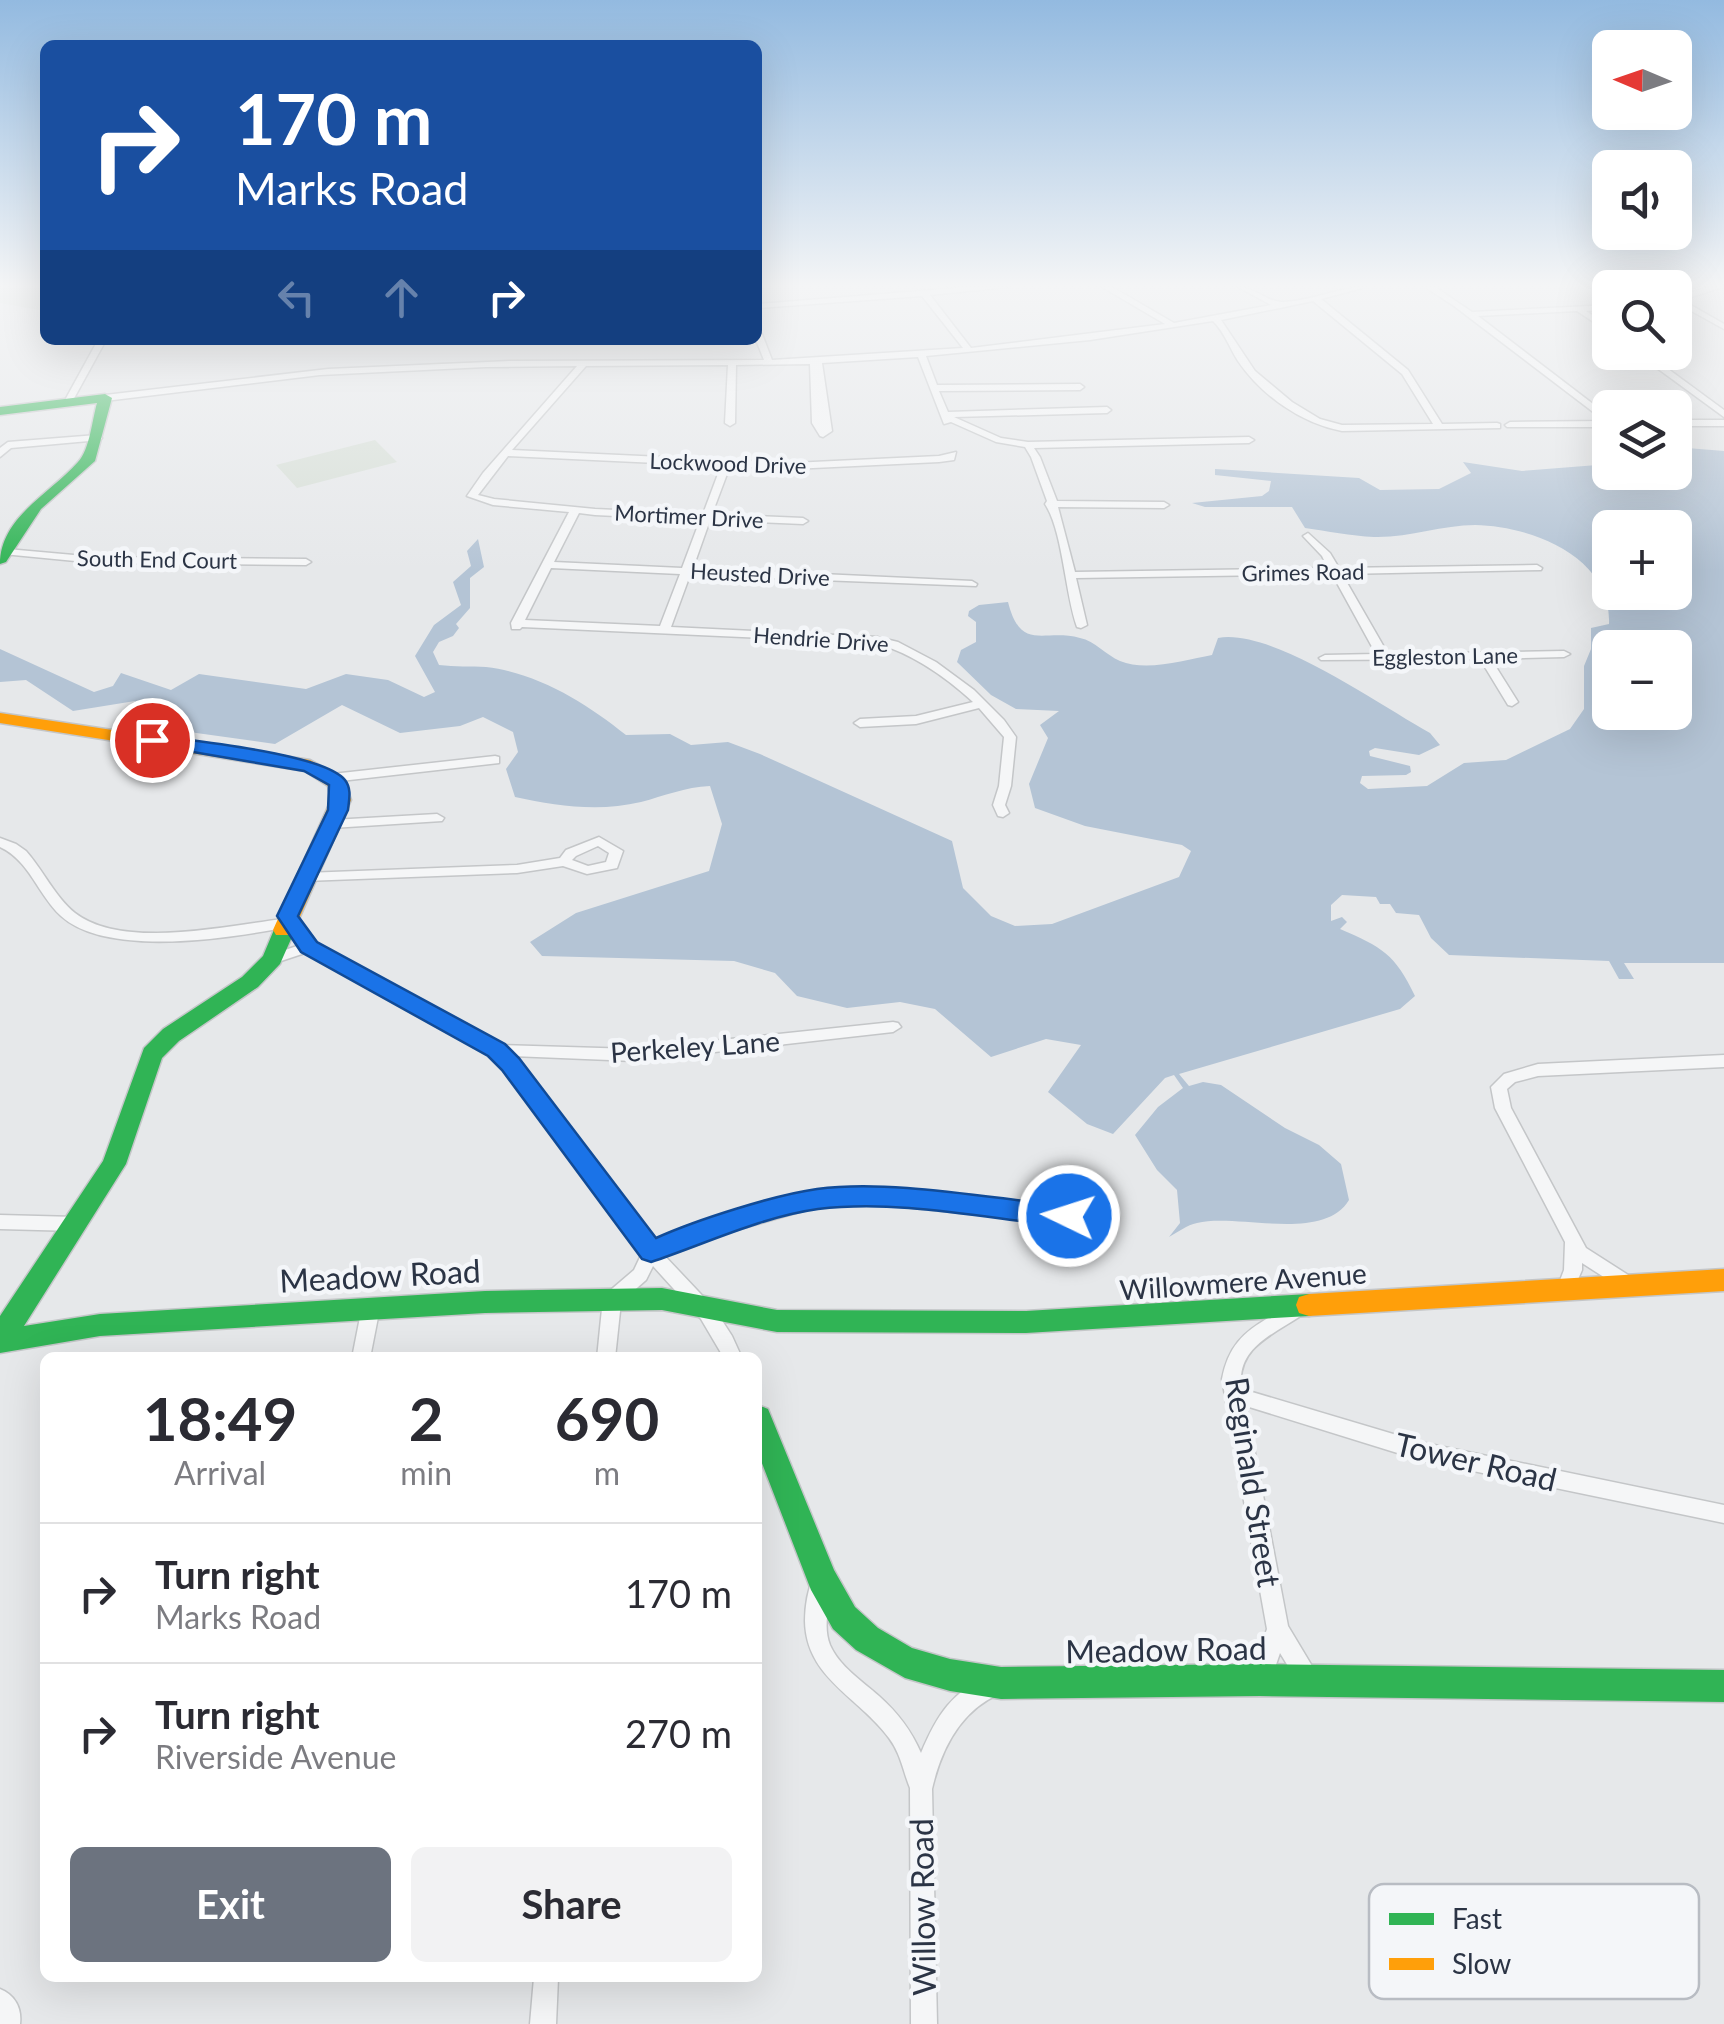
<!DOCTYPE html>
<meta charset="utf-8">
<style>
:root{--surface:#fff;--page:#f2f2f3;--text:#2b2b33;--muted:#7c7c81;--line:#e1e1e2;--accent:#6c737f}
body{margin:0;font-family:Lato,sans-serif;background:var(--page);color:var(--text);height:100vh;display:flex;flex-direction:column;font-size:38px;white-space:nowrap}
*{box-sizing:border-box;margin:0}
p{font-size:32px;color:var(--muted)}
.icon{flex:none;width:55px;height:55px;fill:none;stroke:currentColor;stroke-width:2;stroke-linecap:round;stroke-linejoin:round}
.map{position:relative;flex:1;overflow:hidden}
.side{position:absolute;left:40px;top:1352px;width:722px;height:630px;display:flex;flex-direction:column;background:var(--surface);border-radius:15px;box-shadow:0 10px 40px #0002}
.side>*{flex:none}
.banner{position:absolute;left:40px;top:40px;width:722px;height:305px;border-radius:15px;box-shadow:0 10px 40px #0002;background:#1a4fa0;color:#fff;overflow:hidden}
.needle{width:65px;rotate:272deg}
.controls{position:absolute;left:1592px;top:30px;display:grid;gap:20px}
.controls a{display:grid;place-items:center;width:100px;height:100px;border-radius:15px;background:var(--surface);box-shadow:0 10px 40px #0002;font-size:50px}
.pin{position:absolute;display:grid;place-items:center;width:85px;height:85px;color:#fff;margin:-42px;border:5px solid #fff;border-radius:50%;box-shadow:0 2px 10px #0007}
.me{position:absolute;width:110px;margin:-55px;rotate:274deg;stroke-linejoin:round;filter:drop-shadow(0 0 8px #0008)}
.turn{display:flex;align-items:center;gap:35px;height:210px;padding:0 30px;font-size:45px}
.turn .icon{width:130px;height:130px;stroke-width:2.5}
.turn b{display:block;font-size:70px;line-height:85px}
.lanes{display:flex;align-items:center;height:95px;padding:0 30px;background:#0003;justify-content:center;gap:50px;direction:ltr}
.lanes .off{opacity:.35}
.eta{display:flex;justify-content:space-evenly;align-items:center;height:170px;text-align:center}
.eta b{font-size:60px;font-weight:700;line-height:70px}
.button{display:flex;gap:20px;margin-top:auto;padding:20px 30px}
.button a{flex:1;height:115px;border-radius:15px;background:var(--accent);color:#fff;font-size:40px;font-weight:700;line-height:115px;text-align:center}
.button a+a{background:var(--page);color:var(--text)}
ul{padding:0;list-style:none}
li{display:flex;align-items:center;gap:30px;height:140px;padding:0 30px;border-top:2px solid var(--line)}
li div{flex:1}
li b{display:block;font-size:38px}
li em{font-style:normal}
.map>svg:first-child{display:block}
</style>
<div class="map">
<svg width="1724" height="2024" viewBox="0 0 1724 2024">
<rect width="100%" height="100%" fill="#e6e8ea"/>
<path fill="#d6ded6" d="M0 287H45V311L0 303Z
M375 440 397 462 297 488 276 465Z"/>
<path fill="#b4c4d5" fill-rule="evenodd" d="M1675 447 1724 451V963H1624L1634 979H1619L1609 961 1449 955 1431 938 1419 915 1396 913 1390 904H1380L1376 897 1342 895 1331 905V921L1342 917 1347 922 1340 929C1382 947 1395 954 1415 996L1400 1009 1179 1074 1189 1086 1203 1082 1221 1085 1285 1128 1319 1145 1341 1164 1349 1200C1323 1243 1238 1213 1197 1223 1187 1225 1178 1232 1169 1237L1180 1223 1177 1190 1157 1170 1135 1135 1158 1107 1183 1088 1174 1075 1165 1078 1113 1134 1087 1124 1048 1092 1081 1045 1046 1039 991 1057 935 1009 900 1002 847 1008 797 996 775 973 734 961 542 956 530 942 576 913 709 871 722 824 710 786C685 787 664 796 641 802 599 812 556 806 515 797L506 769 518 752 513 732 483 717 460 726 400 733 342 705 275 744 146 726 135 701 73 711 26 680 0 682V649L94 692 113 686 121 673 171 690 199 674 306 689 346 674 388 680 424 697 435 692 415 656 434 625 461 605 453 582 471 566 467 551 478 539 484 567 470 578V608L456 624 459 628 453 636 439 642 433 652 439 665C455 667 471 666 486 667 538 673 586 703 626 735L670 734 691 745 728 742 760 754 952 841 963 888 991 916 1015 926 1052 924 1179 877 1191 851 1182 845 1085 826 1035 808 1029 784 1048 738 1040 725 1059 711 1016 709 991 695 957 662 961 650 976 642V622L968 616 969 611 979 605 1008 602C1021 653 1044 628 1080 638 1095 641 1106 655 1120 661 1146 672 1186 660 1212 655L1218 638C1272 628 1379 705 1430 733L1440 745 1419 755 1375 748 1369 751 1370 756 1410 766 1411 772 1406 775 1362 776 1360 783 1368 789 1427 786 1464 763 1506 760 1570 729 1584 709V666L1591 649V628L1609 624C1612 557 1532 526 1475 525 1442 525 1408 538 1374 537 1351 536 1327 531 1305 528L1292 507H1205L1192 503 1262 496 1269 491 1271 481 1215 475V469L1359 478 1380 490 1439 489 1471 473 1463 462 1522 471 1610 464V472H1675ZM1610 528H1675V592H1610ZM1610 648H1675V712H1610Z"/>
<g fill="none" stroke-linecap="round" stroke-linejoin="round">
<g stroke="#c4c6c8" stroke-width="3">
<path id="street" d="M969 287H1008L930 295 971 348 1165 324 1102 287H1112L1174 323 1271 305 1238 287C1255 287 1268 303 1284 302 1312 301 1338 287 1366 287L1321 299 1408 370 1442 424 1497 423 1500 424V428L1342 431C1302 424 1261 395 1238 361 1229 347 1225 333 1213 321L1090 340 926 356 937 385 1080 384 1084 387 1080 390 939 391 948 412 1107 407 1111 410 1107 413 954 417 1001 438 1028 442 1249 437 1254 440 1249 443 1034 448 1040 457 1057 501 1164 502 1169 505 1164 508 1058 507 1075 572 1328 568 1322 556 1303 536 1308 533 1330 553 1339 568 1537 565 1542 568 1541 570 1342 574 1388 654 1564 651 1570 654 1564 657 1491 659 1518 702 1512 706 1508 705 1480 659 1321 660 1319 658 1325 655 1376 654 1332 574 1076 578 1087 625 1081 628 1077 627C1065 594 1063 531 1045 504L1047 501 1031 457 1025 447 996 442 951 422 944 424 918 357 822 363 832 431 823 437 820 436 812 423 810 364 736 365 735 423 730 426 725 423 728 365 586 366 512 450 792 463 939 456 956 452 954 460 939 462 792 469 730 466 712 514 803 518 808 521 803 524 710 520 693 568 972 581 977 584 976 586 690 575 671 627 877 637 898 642 936 662 974 690 1004 720 1016 737 1011 786 1005 805 1009 813 1003 817 998 816 993 805 999 786 1004 737 979 708 916 724 860 727 854 723 860 719 916 716 973 702C946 677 913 654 876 643L522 627 520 629H512L511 623 569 512 493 505 467 496 483 473 577 366 486 367 320 375 105 401 101 398 105 395 328 369 510 361 764 360 756 340 758 332 762 334 772 360 963 348 922 296 758 308V304ZM1313 301 1402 374 1433 424 1342 425 1320 419 1292 402 1255 371 1221 320ZM508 456 721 466 703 514 595 509 494 499 478 495ZM579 513 595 515 700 520 682 568 554 562ZM551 568 680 574 660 626 525 620Z
M1425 287H1435L1472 312 1610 305V309L1586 311 1610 327V333L1577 311 1478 316 1610 417V427H1507L1505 425 1510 422 1605 421 1454 306Z
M1642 287H1650V288H1642Z
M1709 287H1723L1682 300 1724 324V329L1675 302V297Z
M98 340H106L72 402 65 404 64 402Z
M1635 352H1645L1724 410V417Z
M1675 420H1724V426H1675Z
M97 435 102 438 100 440 11 448 0 457V448L8 442Z
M7 549 96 557 306 559 311 562 306 565 96 563 3 554 2 552Z
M495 756 499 757V763L332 782 326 778 332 774Z
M437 814 444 818 442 821 332 828 325 824 332 820Z
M599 837 623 851 617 868 587 874 563 866 517 873 305 881 298 877 305 873 517 865 560 858 566 850ZM598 846 609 853 606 862 588 866 572 860 576 856Z
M0 838 16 844 26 851C43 870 55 897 75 913 123 950 226 926 283 919V913H293L314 944 490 1037 499 1045 634 1049 893 1022 898 1023 901 1027 893 1032 634 1061 512 1056 653 1241 817 1193 884 1191 1069 1210 1075 1212 1078 1217 1075 1222 1069 1224 884 1205 817 1207 666 1250 662 1253 714 1308 732 1336 742 1358H724L701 1319 653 1266 646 1280 621 1302 615 1358H597L603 1299 606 1294 634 1270 642 1253 506 1068 480 1045 308 952 272 964 267 962 265 959 267 956 300 945 288 927C231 938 107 958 61 916 38 895 30 861 0 847Z
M1724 1055V1067L1538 1076 1515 1082 1507 1089 1511 1108 1586 1248 1636 1280 1639 1285 1636 1290 1630 1292 1624 1290 1582 1263V1270L1571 1296 1565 1298 1559 1296 1556 1291 1564 1270 1565 1242 1495 1108 1491 1087 1504 1074 1538 1064Z
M0 1215 76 1217 82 1219 85 1224 82 1229 76 1231 0 1229Z
M371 1300 377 1302 380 1307 370 1358H352L362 1307 365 1302Z
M1299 1301 1305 1303 1308 1308 1305 1313C1277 1333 1234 1347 1242 1389L1420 1442 1724 1505V1523L1420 1460 1246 1406 1288 1626 1321 1681 1318 1689 1310 1692 1302 1689 1280 1653 1268 1688 1260 1691 1252 1688 1249 1680 1267 1629 1222 1379C1228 1347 1243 1332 1270 1317 1280 1311 1289 1305 1299 1301Z
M821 1572 828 1575C836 1594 820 1620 830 1645 839 1666 862 1681 879 1696 898 1713 911 1730 921 1753 937 1715 952 1691 991 1675L999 1678 1002 1686 999 1694C960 1711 941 1750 932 1789L937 2024H911L910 1788C903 1771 901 1754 889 1738 859 1697 806 1678 805 1621 805 1606 808 1589 814 1575Z
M534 1978H558L556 2024H530Z
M0 1989C15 1995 22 2008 20 2024H0Z"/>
</g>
<g stroke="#c4c6c8" stroke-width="3">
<path id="fast" d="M105 394 112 398 95 461 41 509 6 562 0 564C0 517 51 493 78 462 90 449 92 420 97 403L0 415V407Z
M284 923 295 930 280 964 258 987 179 1041 162 1058 126 1164 24 1326 100 1314 485 1291 662 1288 777 1310 1026 1311 1309 1294 1319 1297 1322 1305 1319 1313 1309 1316 1026 1333 777 1332 662 1310 485 1313 100 1336 0 1353V1316L103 1161 144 1048 163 1029 242 977 263 956 276 925Z
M758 1405 768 1409 834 1570 855 1607 878 1628 912 1648 950 1659 1001 1667 1260 1664 1724 1670V1702L1260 1696 1001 1699 950 1691 905 1678 856 1650 833 1629 811 1590 758 1453Z"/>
</g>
<g stroke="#c4c6c8" stroke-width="3">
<path id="slow" d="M0 713 310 760 344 779 351 800 292 935H276L273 930 331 800 328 786 305 771 0 723Z
M1724 1269V1291L1309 1316 1299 1313 1296 1305 1299 1297 1309 1294Z"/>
</g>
<use href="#street" fill="#f5f6f7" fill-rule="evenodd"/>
<use href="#fast" fill="#30b455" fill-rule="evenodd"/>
<use href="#slow" fill="#ff9f0a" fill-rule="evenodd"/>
</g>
<linearGradient id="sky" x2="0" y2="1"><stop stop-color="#93bae0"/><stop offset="0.5" stop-color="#f4f5f6"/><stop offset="1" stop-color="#f4f5f6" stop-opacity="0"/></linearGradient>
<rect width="1724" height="571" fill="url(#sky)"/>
<path fill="#1a73e8" stroke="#114b97" stroke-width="2.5" d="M152 735C191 741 323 753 345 780 352 789 349 800 348 810L298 916 317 942 505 1044 519 1058 656 1238C696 1220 774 1195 817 1189 892 1179 993 1199 1069 1206L1078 1209 1082 1216 1078 1224 1069 1227C988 1219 900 1199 818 1209 761 1217 705 1244 651 1262L642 1259 502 1070 488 1056 301 952 277 916 328 810 329 785 304 771 146 744V736Z"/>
<g text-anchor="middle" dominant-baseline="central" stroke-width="9" stroke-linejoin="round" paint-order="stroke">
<g font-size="22" fill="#2b3445" stroke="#f4f6f9">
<text transform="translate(728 463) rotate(2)">Lockwood Drive</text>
<text transform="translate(689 516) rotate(3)">Mortimer Drive</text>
<text transform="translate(157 559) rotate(1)">South End Court</text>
<text transform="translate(1303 572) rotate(-1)">Grimes Road</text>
<text transform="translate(760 574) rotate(3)">Heusted Drive</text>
<text transform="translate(821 639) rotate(4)">Hendrie Drive</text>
<text transform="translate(1445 656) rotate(-1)">Eggleston Lane</text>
</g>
<g font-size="28" fill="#2b3445" stroke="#f4f6f9">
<text transform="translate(695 1046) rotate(-4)">Perkeley Lane</text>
<text transform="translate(1243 1281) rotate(-4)">Willowmere Avenue</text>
</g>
<g font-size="32" fill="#2b3445" stroke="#f4f6f9">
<text transform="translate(380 1275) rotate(-3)">Meadow Road</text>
<text transform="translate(1476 1461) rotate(13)">Tower Road</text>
<text transform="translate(1254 1482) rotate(81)">Reginald Street</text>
<text transform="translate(1166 1649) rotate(-1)">Meadow Road</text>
<text transform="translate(922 1907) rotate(-91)">Willow Road</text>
</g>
</g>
<rect x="1369" y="1884" width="330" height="115" rx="15" fill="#f4f6f9" stroke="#b8bcc3" stroke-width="2.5"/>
<rect x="1389" y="1913" width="45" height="12" fill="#30b455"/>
<rect x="1389" y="1958" width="45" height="12" fill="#ff9f0a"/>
<g font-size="28" fill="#2b3445">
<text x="1452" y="1929">Fast</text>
<text x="1452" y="1974">Slow</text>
</g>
</svg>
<div class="controls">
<a><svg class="needle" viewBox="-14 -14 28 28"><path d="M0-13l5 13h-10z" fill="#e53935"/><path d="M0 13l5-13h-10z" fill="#7c7c81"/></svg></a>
<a><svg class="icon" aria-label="sound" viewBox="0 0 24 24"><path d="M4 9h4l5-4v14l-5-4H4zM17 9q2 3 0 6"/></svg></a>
<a><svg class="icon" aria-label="search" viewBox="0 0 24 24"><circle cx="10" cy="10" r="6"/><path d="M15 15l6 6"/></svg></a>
<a><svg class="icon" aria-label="layers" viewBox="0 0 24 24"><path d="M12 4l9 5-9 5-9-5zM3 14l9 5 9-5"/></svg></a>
<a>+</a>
<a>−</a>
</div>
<div class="pin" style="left:152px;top:740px;background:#d93025"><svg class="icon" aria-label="arrive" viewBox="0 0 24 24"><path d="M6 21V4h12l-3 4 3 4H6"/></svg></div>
<svg class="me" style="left:1069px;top:1216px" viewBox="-20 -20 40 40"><circle r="17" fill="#1a73e8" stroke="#fff" stroke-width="3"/><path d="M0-11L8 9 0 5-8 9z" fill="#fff"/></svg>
<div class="banner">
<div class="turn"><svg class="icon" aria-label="right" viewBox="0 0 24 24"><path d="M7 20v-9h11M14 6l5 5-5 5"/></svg><div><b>170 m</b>Marks Road</div></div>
<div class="lanes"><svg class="icon off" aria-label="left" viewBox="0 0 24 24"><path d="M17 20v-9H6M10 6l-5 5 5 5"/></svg><svg class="icon off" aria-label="ahead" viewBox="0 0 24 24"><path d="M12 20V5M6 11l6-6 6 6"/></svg><svg class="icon" aria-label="right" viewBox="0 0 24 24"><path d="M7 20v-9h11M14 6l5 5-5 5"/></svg></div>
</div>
<section class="side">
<div class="eta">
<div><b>18:49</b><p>Arrival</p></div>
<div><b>2</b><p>min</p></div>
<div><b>690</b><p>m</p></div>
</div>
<ul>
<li><svg class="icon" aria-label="right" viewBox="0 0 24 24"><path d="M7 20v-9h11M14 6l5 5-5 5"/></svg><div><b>Turn right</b><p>Marks Road</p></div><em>170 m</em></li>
<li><svg class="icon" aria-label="right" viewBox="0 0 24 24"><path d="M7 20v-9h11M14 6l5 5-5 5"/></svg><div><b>Turn right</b><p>Riverside Avenue</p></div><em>270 m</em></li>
</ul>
<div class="button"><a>Exit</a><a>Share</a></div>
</section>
</div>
